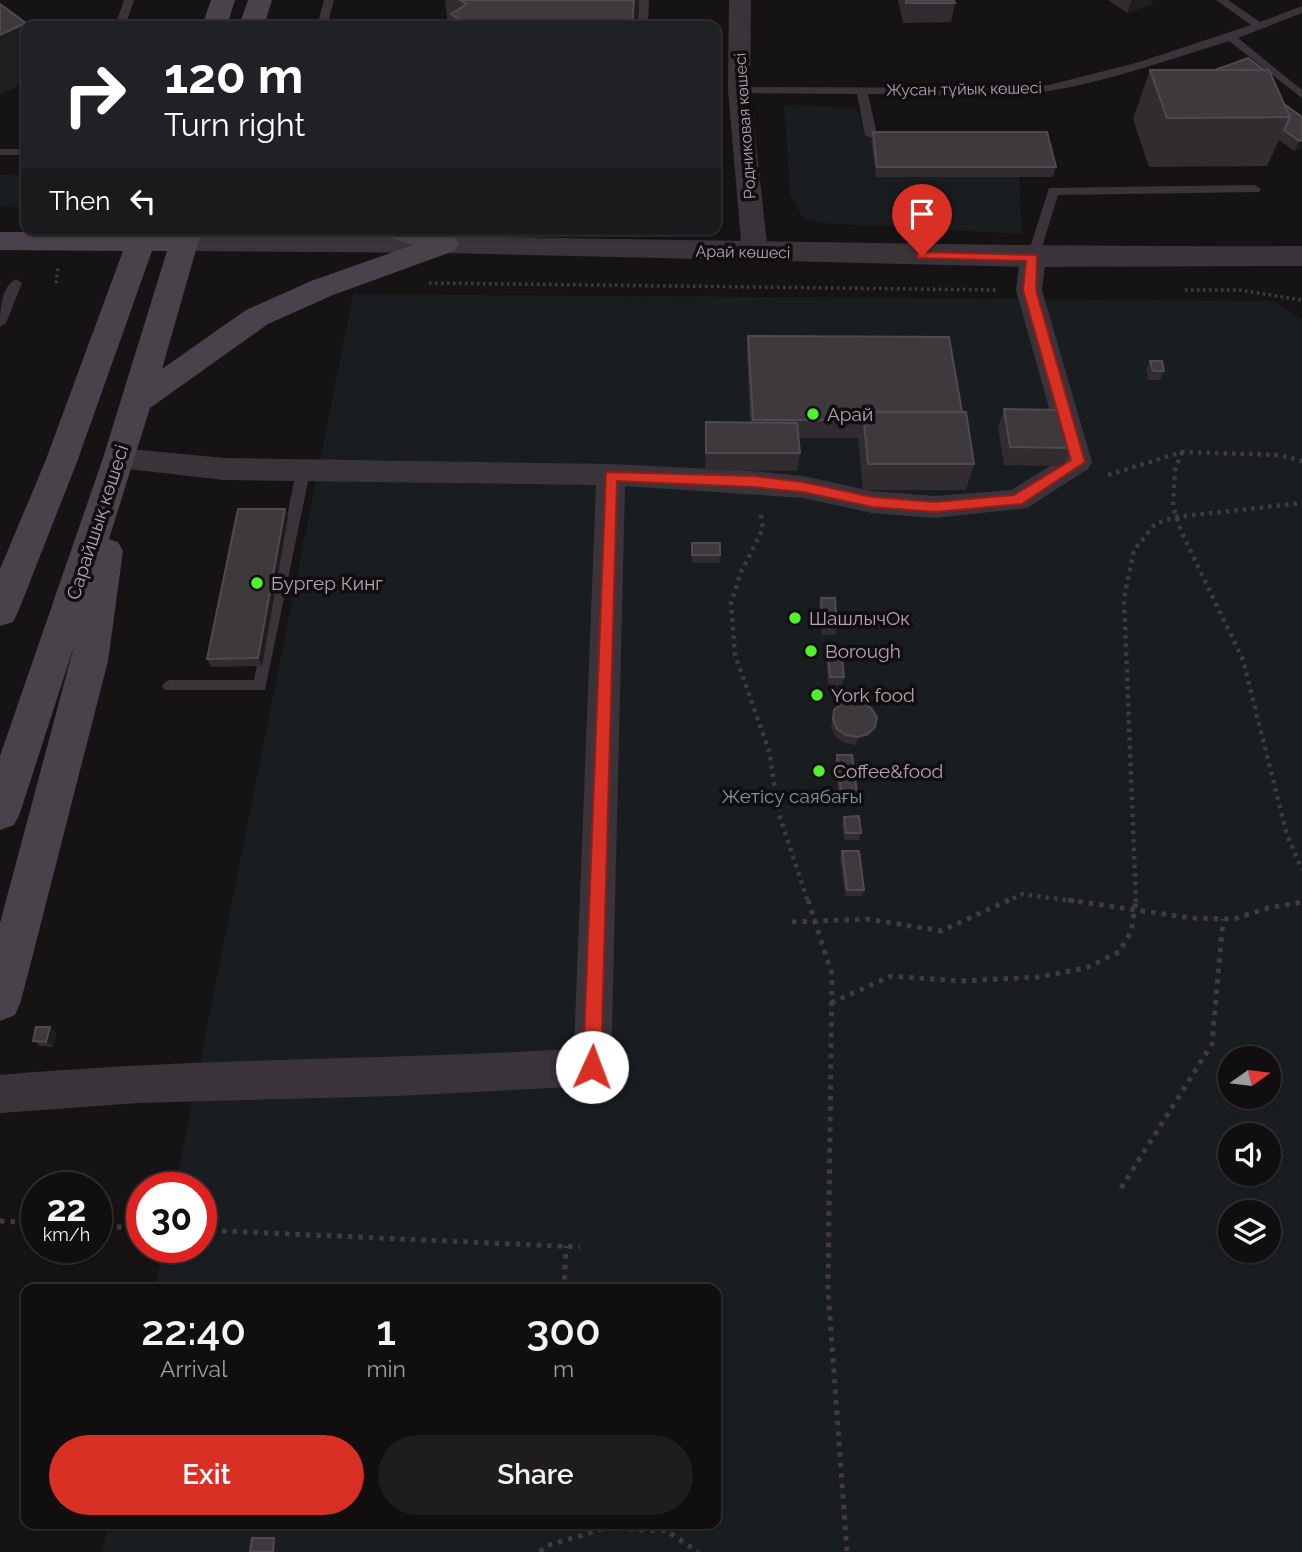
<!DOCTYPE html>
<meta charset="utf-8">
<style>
:root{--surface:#100e0f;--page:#1e1c1d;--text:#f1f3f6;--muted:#9c9c9e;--line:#302e2f;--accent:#d93025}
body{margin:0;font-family:Raleway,sans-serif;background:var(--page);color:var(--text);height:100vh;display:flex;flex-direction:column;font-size:26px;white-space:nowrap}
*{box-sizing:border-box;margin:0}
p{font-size:23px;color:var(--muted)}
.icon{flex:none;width:38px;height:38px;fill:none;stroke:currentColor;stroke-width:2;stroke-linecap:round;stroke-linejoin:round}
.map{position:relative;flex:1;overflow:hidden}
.drawer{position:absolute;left:21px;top:1284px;width:700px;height:245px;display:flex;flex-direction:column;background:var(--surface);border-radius:14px;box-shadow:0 2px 5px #0004,0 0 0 2px var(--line)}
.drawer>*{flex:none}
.top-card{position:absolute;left:21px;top:21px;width:700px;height:214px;border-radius:14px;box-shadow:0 2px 5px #0004,0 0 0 2px var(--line);background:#202124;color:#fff;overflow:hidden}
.needle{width:46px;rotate:76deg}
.tools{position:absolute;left:1218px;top:1046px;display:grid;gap:14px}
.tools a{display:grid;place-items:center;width:63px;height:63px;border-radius:50%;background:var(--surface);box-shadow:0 2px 5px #0004,0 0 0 2px var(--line);font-size:35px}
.speed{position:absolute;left:21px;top:1172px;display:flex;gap:14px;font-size:35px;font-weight:700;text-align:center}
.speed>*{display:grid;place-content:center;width:91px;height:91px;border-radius:50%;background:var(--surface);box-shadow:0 2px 5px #0004,0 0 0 2px var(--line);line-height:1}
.speed small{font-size:18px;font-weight:400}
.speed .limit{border:10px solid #d22;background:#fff;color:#111}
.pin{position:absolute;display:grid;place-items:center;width:60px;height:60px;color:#fff;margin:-72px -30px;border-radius:50% 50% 50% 0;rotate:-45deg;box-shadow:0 0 7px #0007}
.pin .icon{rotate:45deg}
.me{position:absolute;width:77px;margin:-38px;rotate:2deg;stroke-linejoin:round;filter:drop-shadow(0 0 5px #0008)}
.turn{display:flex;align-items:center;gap:24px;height:147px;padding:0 28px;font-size:32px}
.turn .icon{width:91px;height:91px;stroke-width:2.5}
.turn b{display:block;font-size:49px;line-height:60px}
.then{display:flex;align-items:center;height:66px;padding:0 28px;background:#0003;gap:14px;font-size:26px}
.eta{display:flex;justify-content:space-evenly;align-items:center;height:119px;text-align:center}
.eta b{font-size:42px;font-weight:600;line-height:49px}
.action{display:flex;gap:14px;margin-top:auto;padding:14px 28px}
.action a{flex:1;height:80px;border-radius:42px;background:var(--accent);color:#fff;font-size:28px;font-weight:600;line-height:80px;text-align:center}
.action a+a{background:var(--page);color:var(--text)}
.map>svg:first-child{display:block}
</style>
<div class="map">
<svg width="1302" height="1552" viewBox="0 0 1302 1552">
<rect width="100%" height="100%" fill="#151314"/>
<path fill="#191d1f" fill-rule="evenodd" d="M784 105 857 108 871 142 876 177H1019L1022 234 823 223 803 218 790 195Z
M26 174V207L0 206V175Z
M353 294 1274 301 1302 319V1552H102L108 1524H716V1290H155L163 1248H201V1188H175ZM1230 1059H1269V1097H1230ZM1230 1136H1269V1174H1230ZM1230 1213H1269V1251H1230Z"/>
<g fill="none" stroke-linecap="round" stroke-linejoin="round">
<path stroke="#403a41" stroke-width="3.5" stroke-dasharray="2.5 3.5" stroke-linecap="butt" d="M56 283 58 268
M429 283 997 290
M1185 290H1239L1302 300"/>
<path stroke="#403a41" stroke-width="4.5" stroke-dasharray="3.5 5" stroke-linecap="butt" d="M1182 452 1175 470 1173 506 1181 531 1243 660 1287 835 1302 870
M1108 475 1182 452 1278 455 1302 461
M761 515 763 529 741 572 731 603 735 655 769 751 779 814 808 902
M1005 902 1023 894 1080 902
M1136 902 1124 598 1134 550 1155 524 1176 517 1302 503"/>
<path stroke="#403a41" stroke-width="5" stroke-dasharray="4.5 6" stroke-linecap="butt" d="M808 900 832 974 828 1290 847 1552
M1068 900 1191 918 1234 919 1268 908 1302 902
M792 922 867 919 941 931 1009 900
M831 1003 891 976 960 981 1038 977 1086 968 1119 952 1131 932 1136 900
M1121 1188 1212 1044 1223 919
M0 1221 37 1223
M96 1226 142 1228
M201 1230 580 1247
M564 1290 566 1246
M540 1552 546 1546 606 1528 667 1531 698 1552"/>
<path fill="#3a343a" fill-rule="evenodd" d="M124 0H134L125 26H115Z
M324 0H334L327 26H317Z
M639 0H649L648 26H638Z
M1216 0H1228L1260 22 1302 6V13L1238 38 1302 90V98L1229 41C1171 59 1110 81 1049 91 994 100 925 94 868 94L877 135 871 138 865 135 857 94 739 93 734 90 739 87 1004 88 1049 85 1136 63 1251 25Z
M0 149H26V155H0Z
M1255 185 1261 189 1259 192 1058 195 1039 257 1033 261 1027 257 1049 188Z
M441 229H453L448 247 444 248 438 244Z
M16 279 22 283 6 323 0 327C0 312 1 286 16 279Z
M303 467 310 472 265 690H165L162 686 165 682 170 680H254L296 472Z"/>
<path fill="#3a343a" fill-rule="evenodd" d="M729 0H751L750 90 768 253 764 259 755 261 746 259 742 253 728 90Z
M1033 249 1042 251 1046 257 1042 290 1092 462 1088 469 1027 508 935 518 872 513 803 498 625 486 611 1067 605 1080 592 1086 396 1096 138 1103 0 1113V1075C191 1058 383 1060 574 1049L596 485 224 480 119 468 109 465 105 458 109 451 119 448 224 458 611 464 753 471 803 476 872 491 935 496 1011 490 1063 458 1016 290 1020 257 1024 251Z"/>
<path fill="#3a343a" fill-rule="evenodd" d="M184 233C557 235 929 248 1302 246V266L1033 267 444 253 184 251 174 249 169 242 174 235Z"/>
<path fill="#49424a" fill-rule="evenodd" d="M211 0H235L227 26H202Z
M248 0H272L264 26H239Z
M132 229H160L159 233 172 234 174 229H202L162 369 246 310 311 281 413 245 384 236 380 229H427L454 237 459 244 454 251 333 295 268 324 150 408 109 539 118 542 123 551 108 661 21 1001 15 1015 0 1021V923L74 646 20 813 14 825 0 830V756L103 458 167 251H152L77 462 18 612 13 622 0 626V569L45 462 123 251 0 250V232H130Z"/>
</g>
<path fill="#302c2f" d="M445 0H639L637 26H448Z
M898 0H954L955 3 951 22 903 23Z
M1108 0H1153L1152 4 1127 13Z
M1150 70H1269L1302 148 1294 151 1279 140 1267 166 1149 167 1133 119Z
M873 132 1056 167 1053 177H876L871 142Z
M748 336 962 412 974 464 966 490H863L858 438H798L800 453 797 471 705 470 706 422H750L747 355Z
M1150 361 1164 371 1160 380H1148L1146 370Z
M1004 409 1071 448 1063 466 1004 465 998 428Z
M285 509 288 517 262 666 211 667 207 659Z
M692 543 720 555V563H692Z
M821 598 837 627 836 635H822L819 607Z
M827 647 844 677 842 685H828L826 655Z
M834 710 875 727 873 735 866 742 856 745 844 743 835 736 831 727Z
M837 755 857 793 855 801H839L835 763Z
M844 817 861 833 859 840H844L842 824Z
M842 851 864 890 862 896H845L840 858Z
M50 1027 56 1033 53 1047 40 1046 33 1041Z"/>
<path fill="#1f1d1e" d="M634 0H639L637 26H632Z
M1132 0H1153L1152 4 1127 13Z
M26 23 28 26H26V82L0 95V35Z
M1302 140V148L1294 151 1299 141Z
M285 509 288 517 262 666 258 658Z
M875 727 873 735 866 742 856 745 858 737Z
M50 1027 56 1033 53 1047 46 1042Z
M274 1538H280L278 1552H273Z"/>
<path fill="#3e393d" stroke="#504a50" stroke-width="2" d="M460 0H634L632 25 481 26H470L451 14 467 4Z
M906 0H954L955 3H906Z
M0 4 26 23 0 35Z
M1248 58 1264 70H1215Z
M1150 70H1269L1290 117 1167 118Z
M1284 104 1302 117V140L1299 141 1284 130 1290 117Z
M873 132H1047L1056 167H877Z
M748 336 949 337 962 412H863L861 420H753Z
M1150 361H1162L1164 371H1153Z
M1004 409 1063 410 1071 448 1010 447Z
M863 412H966L974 464H868Z
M706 422 797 423 800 453H706Z
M238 509H285L258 658 207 659Z
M692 543H720V555H692Z
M821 598H835L837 627H823Z
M827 647H841L844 677H830Z
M852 700 863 702 872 709 877 718 875 727 868 734 858 737 846 735 837 729 833 719 834 710 842 703Z
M837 755H852L857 793 841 794Z
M859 816 861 833H846L844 817Z
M842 851H859L864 890H847Z
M36 1027H50L46 1042 33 1041Z
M252 1538H274L273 1552H250Z"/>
<path fill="#d93025" stroke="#8d1f18" stroke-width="2" d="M922 252 1037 255 1036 290 1085 462 1022 504 935 512 872 507 803 492 753 487 617 481 601 1067 599 1074 592 1076 586 1074 583 1067 606 472 753 476 803 482 872 497 935 502 1014 495 1071 460 1023 290 1026 261 917 258V253Z"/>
<g fill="#50f22e" stroke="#100e0f" stroke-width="2.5">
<circle cx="813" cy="414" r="7"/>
<circle cx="257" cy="583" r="7"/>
<circle cx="795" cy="618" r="7"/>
<circle cx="811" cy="651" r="7"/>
<circle cx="817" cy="695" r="7"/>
<circle cx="819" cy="771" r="7"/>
</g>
<g text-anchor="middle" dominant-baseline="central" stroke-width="7" stroke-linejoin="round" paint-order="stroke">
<g font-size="16" fill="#b3a4b5" stroke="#100e0f">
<text transform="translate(964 89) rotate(-1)">Жусан тұйық көшесі</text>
<text transform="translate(745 126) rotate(-94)">Родниковая көшесі</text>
<text transform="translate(743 252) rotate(1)">Арай көшесі</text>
</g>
<g font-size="19" fill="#b3a4b5" stroke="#100e0f" text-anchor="start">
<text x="827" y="414">Арай</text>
<text x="271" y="583">Бургер Кинг</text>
<text x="809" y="618">ШашлычОк</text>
<text x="825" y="651">Borough</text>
<text x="831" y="695">York food</text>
<text x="833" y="771">Coffee&amp;food</text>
</g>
<g font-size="19" fill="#b3a4b5" stroke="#100e0f">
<text transform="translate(97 522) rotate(-72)">Сарайшық көшесі</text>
</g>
<g font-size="19" fill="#7b98a0" stroke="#100e0f">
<text x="792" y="796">Жетісу саябағы</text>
</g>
</g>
</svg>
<div class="tools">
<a><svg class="needle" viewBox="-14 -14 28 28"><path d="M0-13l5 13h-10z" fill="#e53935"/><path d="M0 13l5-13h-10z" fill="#9c9c9e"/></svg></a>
<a><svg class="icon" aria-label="sound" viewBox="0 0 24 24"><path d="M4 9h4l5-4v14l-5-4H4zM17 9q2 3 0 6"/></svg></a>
<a><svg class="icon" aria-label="layers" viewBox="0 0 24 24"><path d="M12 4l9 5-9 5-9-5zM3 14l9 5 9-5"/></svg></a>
</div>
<div class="speed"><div>22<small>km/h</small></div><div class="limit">30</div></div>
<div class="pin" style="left:922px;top:256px;background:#d93025"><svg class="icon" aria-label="arrive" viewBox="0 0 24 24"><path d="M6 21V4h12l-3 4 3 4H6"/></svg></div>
<svg class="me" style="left:592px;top:1067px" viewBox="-20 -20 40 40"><circle r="19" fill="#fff"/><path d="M0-13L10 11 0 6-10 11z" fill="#d93025"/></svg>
<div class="top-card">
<div class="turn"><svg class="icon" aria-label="right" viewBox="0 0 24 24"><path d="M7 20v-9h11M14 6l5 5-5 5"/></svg><div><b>120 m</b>Turn right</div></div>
<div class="then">Then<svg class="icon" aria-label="left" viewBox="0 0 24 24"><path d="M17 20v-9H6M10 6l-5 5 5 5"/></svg></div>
</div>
<section class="drawer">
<div class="eta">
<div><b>22:40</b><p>Arrival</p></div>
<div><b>1</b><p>min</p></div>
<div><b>300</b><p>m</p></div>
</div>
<div class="action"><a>Exit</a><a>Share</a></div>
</section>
</div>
